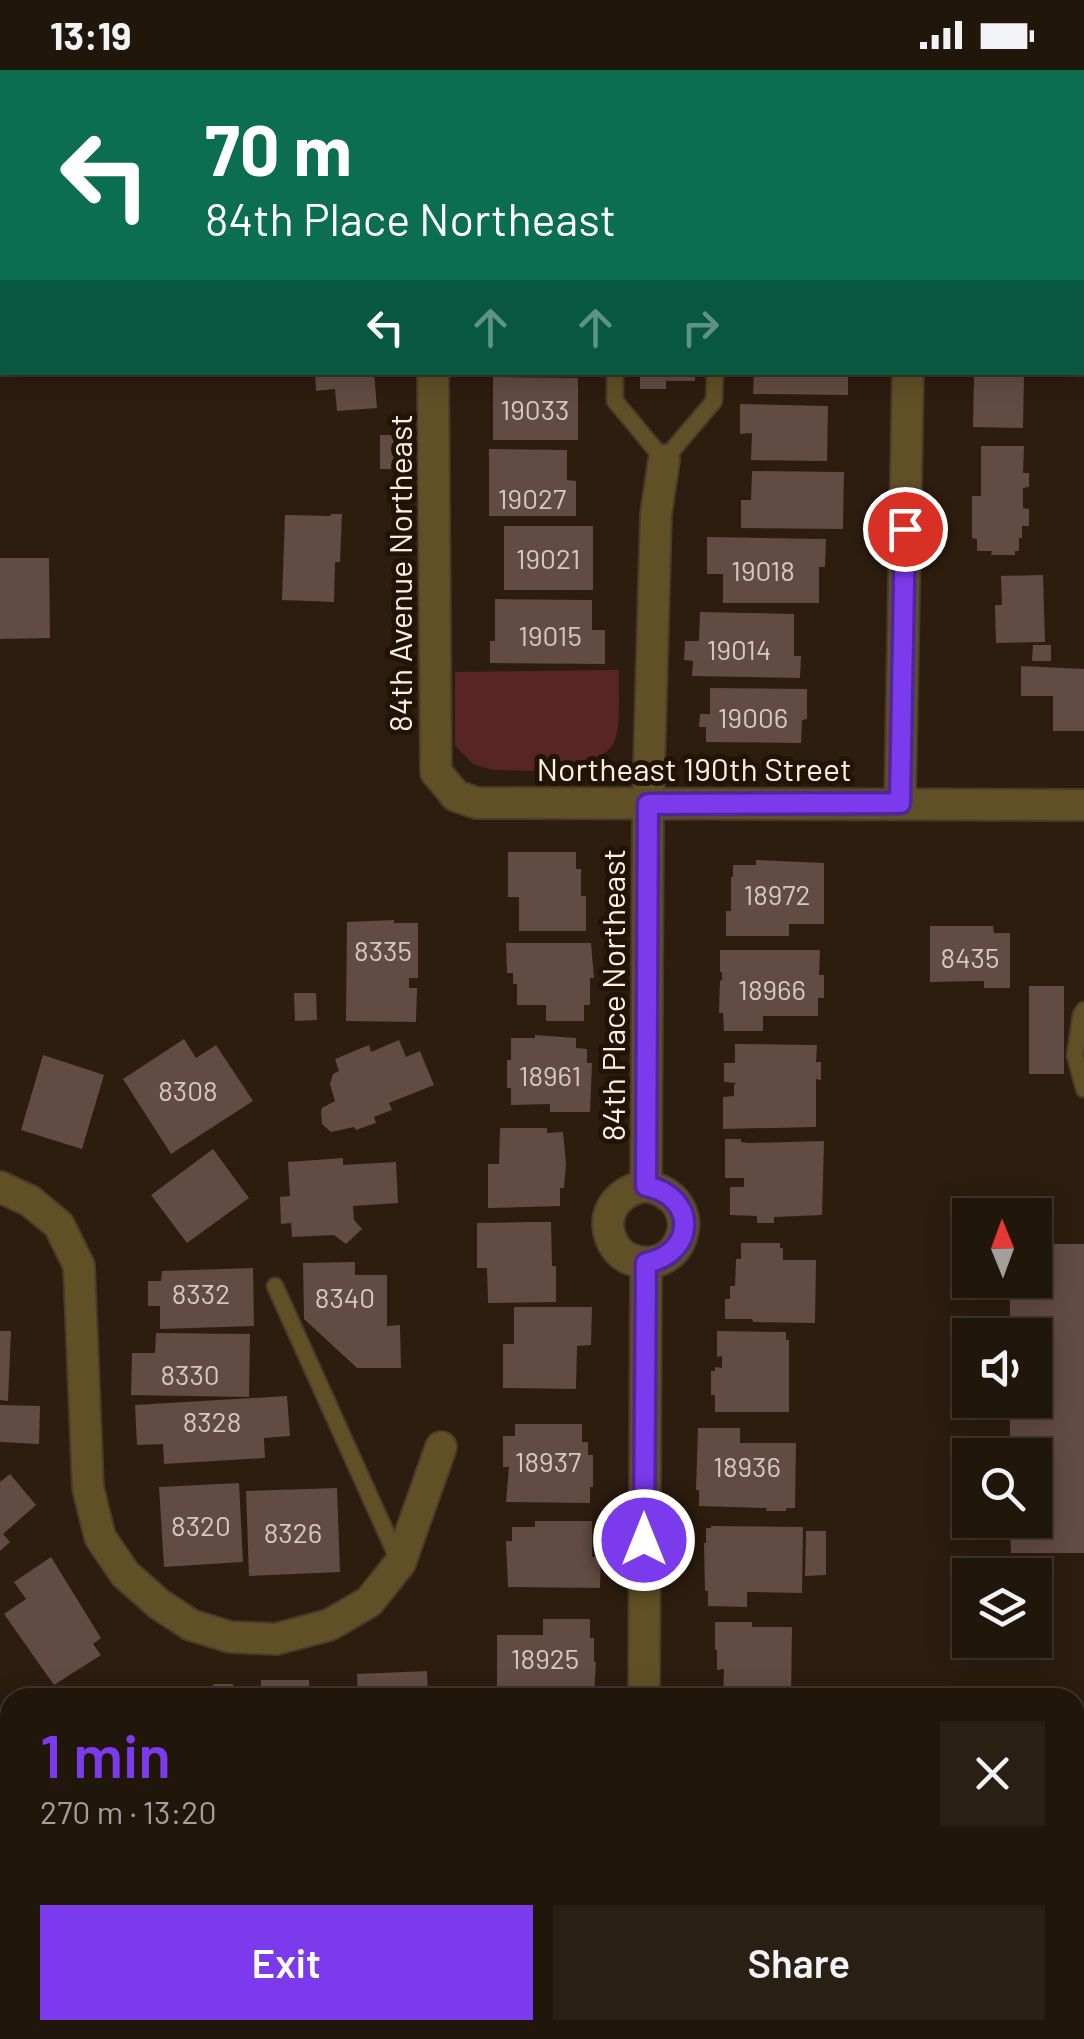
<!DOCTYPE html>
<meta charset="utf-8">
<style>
:root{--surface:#21160a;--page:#291f13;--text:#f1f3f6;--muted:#a29f9c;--line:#3e352b;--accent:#7c3aed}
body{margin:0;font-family:Barlow,sans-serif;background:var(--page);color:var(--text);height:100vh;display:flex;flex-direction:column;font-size:38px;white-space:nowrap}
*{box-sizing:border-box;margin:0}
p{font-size:32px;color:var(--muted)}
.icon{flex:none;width:55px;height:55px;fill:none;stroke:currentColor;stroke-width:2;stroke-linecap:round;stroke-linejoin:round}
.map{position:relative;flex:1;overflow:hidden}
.details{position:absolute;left:0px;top:1618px;width:1085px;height:352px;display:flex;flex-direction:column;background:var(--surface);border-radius:30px 30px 0 0;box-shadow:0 5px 25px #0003,0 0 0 2px var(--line)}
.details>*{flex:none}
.top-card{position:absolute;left:0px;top:0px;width:1085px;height:305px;box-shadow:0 5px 25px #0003,0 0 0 2px var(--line);background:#0b6e4f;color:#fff;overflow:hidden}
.needle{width:65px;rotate:359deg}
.fabs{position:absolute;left:952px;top:1128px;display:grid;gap:20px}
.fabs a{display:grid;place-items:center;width:100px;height:100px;border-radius:0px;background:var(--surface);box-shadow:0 5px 25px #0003,0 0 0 2px var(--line);font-size:50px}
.pin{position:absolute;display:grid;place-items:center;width:85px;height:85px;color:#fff;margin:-42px;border:5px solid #fff;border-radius:50%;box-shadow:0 2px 10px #0007}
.me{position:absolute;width:110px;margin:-55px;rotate:0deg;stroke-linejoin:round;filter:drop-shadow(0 0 8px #0008)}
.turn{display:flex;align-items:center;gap:35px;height:210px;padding:0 40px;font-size:45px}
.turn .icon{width:130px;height:130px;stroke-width:2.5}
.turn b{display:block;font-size:70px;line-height:85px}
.lanes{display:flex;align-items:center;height:95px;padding:0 40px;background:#0003;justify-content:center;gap:50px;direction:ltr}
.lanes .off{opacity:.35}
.round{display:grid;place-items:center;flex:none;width:105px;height:105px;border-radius:0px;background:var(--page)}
.head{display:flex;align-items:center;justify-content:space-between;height:170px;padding:0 40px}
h1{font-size:60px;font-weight:600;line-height:75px;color:var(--accent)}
.primary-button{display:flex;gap:20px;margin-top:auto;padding:20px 40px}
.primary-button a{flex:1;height:115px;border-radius:0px;background:var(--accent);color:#fff;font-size:40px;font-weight:600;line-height:115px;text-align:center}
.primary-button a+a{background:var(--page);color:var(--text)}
.status{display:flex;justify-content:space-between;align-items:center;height:70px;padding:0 50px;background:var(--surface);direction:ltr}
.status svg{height:28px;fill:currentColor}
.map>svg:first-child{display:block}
</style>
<div class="status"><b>13:19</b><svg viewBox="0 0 49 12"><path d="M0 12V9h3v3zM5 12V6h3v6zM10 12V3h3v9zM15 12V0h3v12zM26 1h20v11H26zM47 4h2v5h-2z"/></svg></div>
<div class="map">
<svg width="1084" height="1969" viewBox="0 0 1084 1969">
<rect width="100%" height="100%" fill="#2c1d0e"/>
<path fill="#592524" d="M0 0H460V2H2V53H0Z
M619 600C618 618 622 659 613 674 607 684 595 689 586 694L587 702 493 700 473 694 455 676V602Z"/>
<path fill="#624b42" d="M315 302H374L377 338 337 341 335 319 316 321Z
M640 302H695V311H666V319H640Z
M754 302H848V325L753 324Z
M982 302H1024L1023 358 973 357 974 304Z
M493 307 578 308V370H493Z
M740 334 828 336 827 391 751 390 752 363 740 364Z
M380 365H410V399H380Z
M981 376H1024L1023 403H1029V417L1023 418V438L1029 439V456H1022V468H1019V481H1015V485H991L992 481H977V469L972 468V426H981Z
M489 379 567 380V410L576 411V446H489Z
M752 401 844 402 843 459 741 458V430H751Z
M331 444H342L340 492H335L334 532 282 530 285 445 331 446Z
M504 456H593V520H504Z
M707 467 826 469 825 497H819V533H723V504H707Z
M0 488H49L50 568 0 569Z
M1043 505 1045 572 996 573 995 535H1002L1001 506Z
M495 529 592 530V560H605V594L490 593V571H495Z
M700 542 794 544V586H801L800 608 692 606 693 591 684 590 685 571H699Z
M1033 575H1051V591H1032Z
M1021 596 1084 599V661H1053V626H1021Z
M710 618 807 619V649L802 650 801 673 706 672V657H699L700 644H710Z
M508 782H576V799H581V826H586V861H519V827H508Z
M756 790 824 793V854H789V866H726V841H731V807H733V795H756Z
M394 850V853H418V908H409V918H417L416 952 346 951 347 852Z
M930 856H993L994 863H1010V918H984V911L930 912Z
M506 873H591L594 908H590V935H584V951H546V935H517V914H513V903H507Z
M720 880H820L819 905H824V928H818V946H763V961H724L723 943H719L720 910 722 911V902H720Z
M1029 916H1064V1004H1029Z
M294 923H316L317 950 295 951Z
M535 965 576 968V978L587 979V993H592L590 1042H550V1034L511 1035V1018H507V990H511V968H535Z
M184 969 196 988 216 975 253 1031 171 1084 123 1009Z
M399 970 406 987 420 981 434 1015 389 1033 392 1040 374 1047 376 1053 356 1060 354 1057 331 1062 322 1054 321 1042 322 1038 335 1031 330 1014 333 1004 339 1001 335 989 369 975 371 982Z
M735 974 817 975 816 992H821V1010L816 1009V1057L723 1059V1027L734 1026V1015L736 1013 724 1012V993H735Z
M43 985 104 1005 82 1079 21 1060Z
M500 1058H547V1063L563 1062 566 1094 564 1118H560V1136L488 1138V1094H499Z
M725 1069H741V1072L748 1073 824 1071 822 1145 774 1147V1153H757V1146L730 1145V1117H744V1108H725Z
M213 1079 249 1128 187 1173 151 1125Z
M343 1088V1095L396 1092 398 1133 353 1136 354 1150 362 1159 346 1174 334 1165 292 1167 291 1153 281 1154 280 1127 290 1126 288 1092Z
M533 1152H551L552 1196H556V1232L488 1233 487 1198H477V1153Z
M741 1173H780V1178H783V1190H816L815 1253 753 1252 752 1249H725V1229H730V1216H735L736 1189H741Z
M1035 1174H1084V1483H1011L1010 1450H1035V1385H1010V1330H1035V1265H1010V1210H1035Z
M355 1192V1205H387V1256L400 1255 401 1298H357L304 1249 303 1193Z
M253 1198 254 1256 160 1259V1236H148V1211H161L162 1201Z
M514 1237H592L591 1275 577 1276 576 1319 503 1318V1274H514Z
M0 1261H11L8 1331 0 1330Z
M717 1261 786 1262V1270H789V1342H715V1325H711V1301H715V1297L722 1298V1286L717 1287Z
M156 1263 250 1264 249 1327 131 1325 132 1283H155Z
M287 1326 290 1366 264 1368 265 1388 164 1394 163 1374 137 1375 135 1335Z
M0 1335 40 1336 39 1374 0 1372Z
M515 1354H582V1372H588V1385H593V1417H590V1433L506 1432 509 1397H503V1366H515Z
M698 1358H740V1373H796L795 1438H786V1441H766L767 1438 699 1436V1420H696Z
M10 1404 36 1435 3 1464 10 1472 0 1481V1412Z
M239 1413 243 1492 164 1497 159 1417Z
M337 1418 340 1502 249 1506 246 1421Z
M535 1451H592V1487L601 1486 600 1518 508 1517 506 1471H512V1457H535Z
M711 1456 803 1457 802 1523 747 1522V1537L708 1536V1521H705L704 1473H706V1458H711Z
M806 1461H826V1505L805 1506Z
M51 1487 101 1568 93 1574 101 1585 54 1615 4 1544 26 1529 14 1512Z
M543 1549H590V1568H594V1592H596L594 1628H497V1565H543Z
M715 1552H752V1557H792L791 1628H723L724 1599 717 1600V1580H715Z
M427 1601 428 1628H358L357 1604Z
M261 1610H309V1617H340V1628H261Z
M213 1614H233V1621H256V1628H193V1621H212Z
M60 1620 100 1621 107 1628H60Z
M10 1764V1806L0 1807V1765Z
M10 1865V1908L0 1909V1866Z"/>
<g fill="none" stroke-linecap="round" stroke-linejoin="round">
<g stroke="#493b2c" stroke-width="19">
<path id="lane" d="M615 302V331L664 390 714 331 715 302
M1084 940 1081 945 1075 985 1084 1019
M275 1216 398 1489"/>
</g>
<g stroke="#493b2c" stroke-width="34">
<path id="street" d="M908 0V2
M433 302 436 702 456 726 477 733 1084 735
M900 733 908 302
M646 1116C711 1129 682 1210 630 1189 620 1185 613 1176 610 1166 602 1139 621 1120 646 1116L648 734 656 444 664 390
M0 1117 30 1131 59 1155 79 1196 88 1418 100 1467 125 1504 159 1534 191 1555 230 1567 276 1569 329 1555 369 1532 400 1493 441 1377
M644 1628 646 1193
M0 1932H10"/>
</g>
<use href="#lane" stroke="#615026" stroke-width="15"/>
<use href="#street" stroke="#615026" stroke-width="30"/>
</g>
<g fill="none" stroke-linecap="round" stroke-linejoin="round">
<g stroke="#51269a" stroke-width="25">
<path id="route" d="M644 1470 646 1193C697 1183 697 1126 646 1116L648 734 900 733 905 459"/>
</g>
<use href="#route" stroke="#7c3aed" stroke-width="18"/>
</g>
<g text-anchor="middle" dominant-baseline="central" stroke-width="10" stroke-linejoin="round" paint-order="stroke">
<g font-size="28" fill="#d5c8be">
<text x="535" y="339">19033</text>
<text x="532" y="428">19027</text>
<text x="548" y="488">19021</text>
<text x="763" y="500">19018</text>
<text x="550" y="565">19015</text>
<text x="739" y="579">19014</text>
<text x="753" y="647">19006</text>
<text x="777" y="824">18972</text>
<text x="383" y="880">8335</text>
<text x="970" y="887">8435</text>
<text x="772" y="919">18966</text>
<text x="550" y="1005">18961</text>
<text x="188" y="1020">8308</text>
<text x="201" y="1223">8332</text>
<text x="345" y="1227">8340</text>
<text x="190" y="1304">8330</text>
<text x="212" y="1351">8328</text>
<text x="548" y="1391">18937</text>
<text x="747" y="1396">18936</text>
<text x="201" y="1455">8320</text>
<text x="293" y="1462">8326</text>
<text x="545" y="1588">18925</text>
</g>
<g font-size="32" fill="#fbf1e7" stroke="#221405">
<text transform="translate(399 503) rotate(-90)">84th Avenue Northeast</text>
<text x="694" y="698">Northeast 190th Street</text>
<text transform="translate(612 925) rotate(-90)">84th Place Northeast</text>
</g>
</g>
</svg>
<div class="fabs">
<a><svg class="needle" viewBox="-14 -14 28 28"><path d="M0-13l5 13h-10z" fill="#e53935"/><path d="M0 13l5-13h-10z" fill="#a29f9c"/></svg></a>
<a><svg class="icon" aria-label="sound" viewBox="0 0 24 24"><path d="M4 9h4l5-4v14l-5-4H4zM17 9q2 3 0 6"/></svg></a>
<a><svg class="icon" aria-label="search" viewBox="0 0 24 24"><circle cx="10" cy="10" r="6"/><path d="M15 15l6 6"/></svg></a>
<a><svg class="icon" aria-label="layers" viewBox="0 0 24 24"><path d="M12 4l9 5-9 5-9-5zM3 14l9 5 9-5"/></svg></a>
</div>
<div class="pin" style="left:905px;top:459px;background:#d93025"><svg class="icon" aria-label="arrive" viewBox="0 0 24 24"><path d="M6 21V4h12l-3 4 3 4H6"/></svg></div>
<svg class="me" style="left:644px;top:1470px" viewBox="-20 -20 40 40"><circle r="17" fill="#7c3aed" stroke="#fff" stroke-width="3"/><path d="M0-11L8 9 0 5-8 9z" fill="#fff"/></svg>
<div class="top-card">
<div class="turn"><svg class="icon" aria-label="left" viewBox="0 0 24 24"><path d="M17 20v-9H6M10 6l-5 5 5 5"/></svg><div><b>70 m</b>84th Place Northeast</div></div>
<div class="lanes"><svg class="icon" aria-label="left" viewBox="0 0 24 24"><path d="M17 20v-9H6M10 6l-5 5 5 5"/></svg><svg class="icon off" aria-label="ahead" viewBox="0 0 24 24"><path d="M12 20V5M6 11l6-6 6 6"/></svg><svg class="icon off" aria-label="ahead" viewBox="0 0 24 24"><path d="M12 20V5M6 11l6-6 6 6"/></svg><svg class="icon off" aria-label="right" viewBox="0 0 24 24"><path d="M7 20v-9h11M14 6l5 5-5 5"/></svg></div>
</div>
<section class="details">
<div class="head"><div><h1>1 min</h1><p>270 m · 13:20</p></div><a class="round"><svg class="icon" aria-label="close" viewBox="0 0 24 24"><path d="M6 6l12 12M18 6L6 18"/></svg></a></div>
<div class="primary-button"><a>Exit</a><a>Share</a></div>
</section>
</div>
